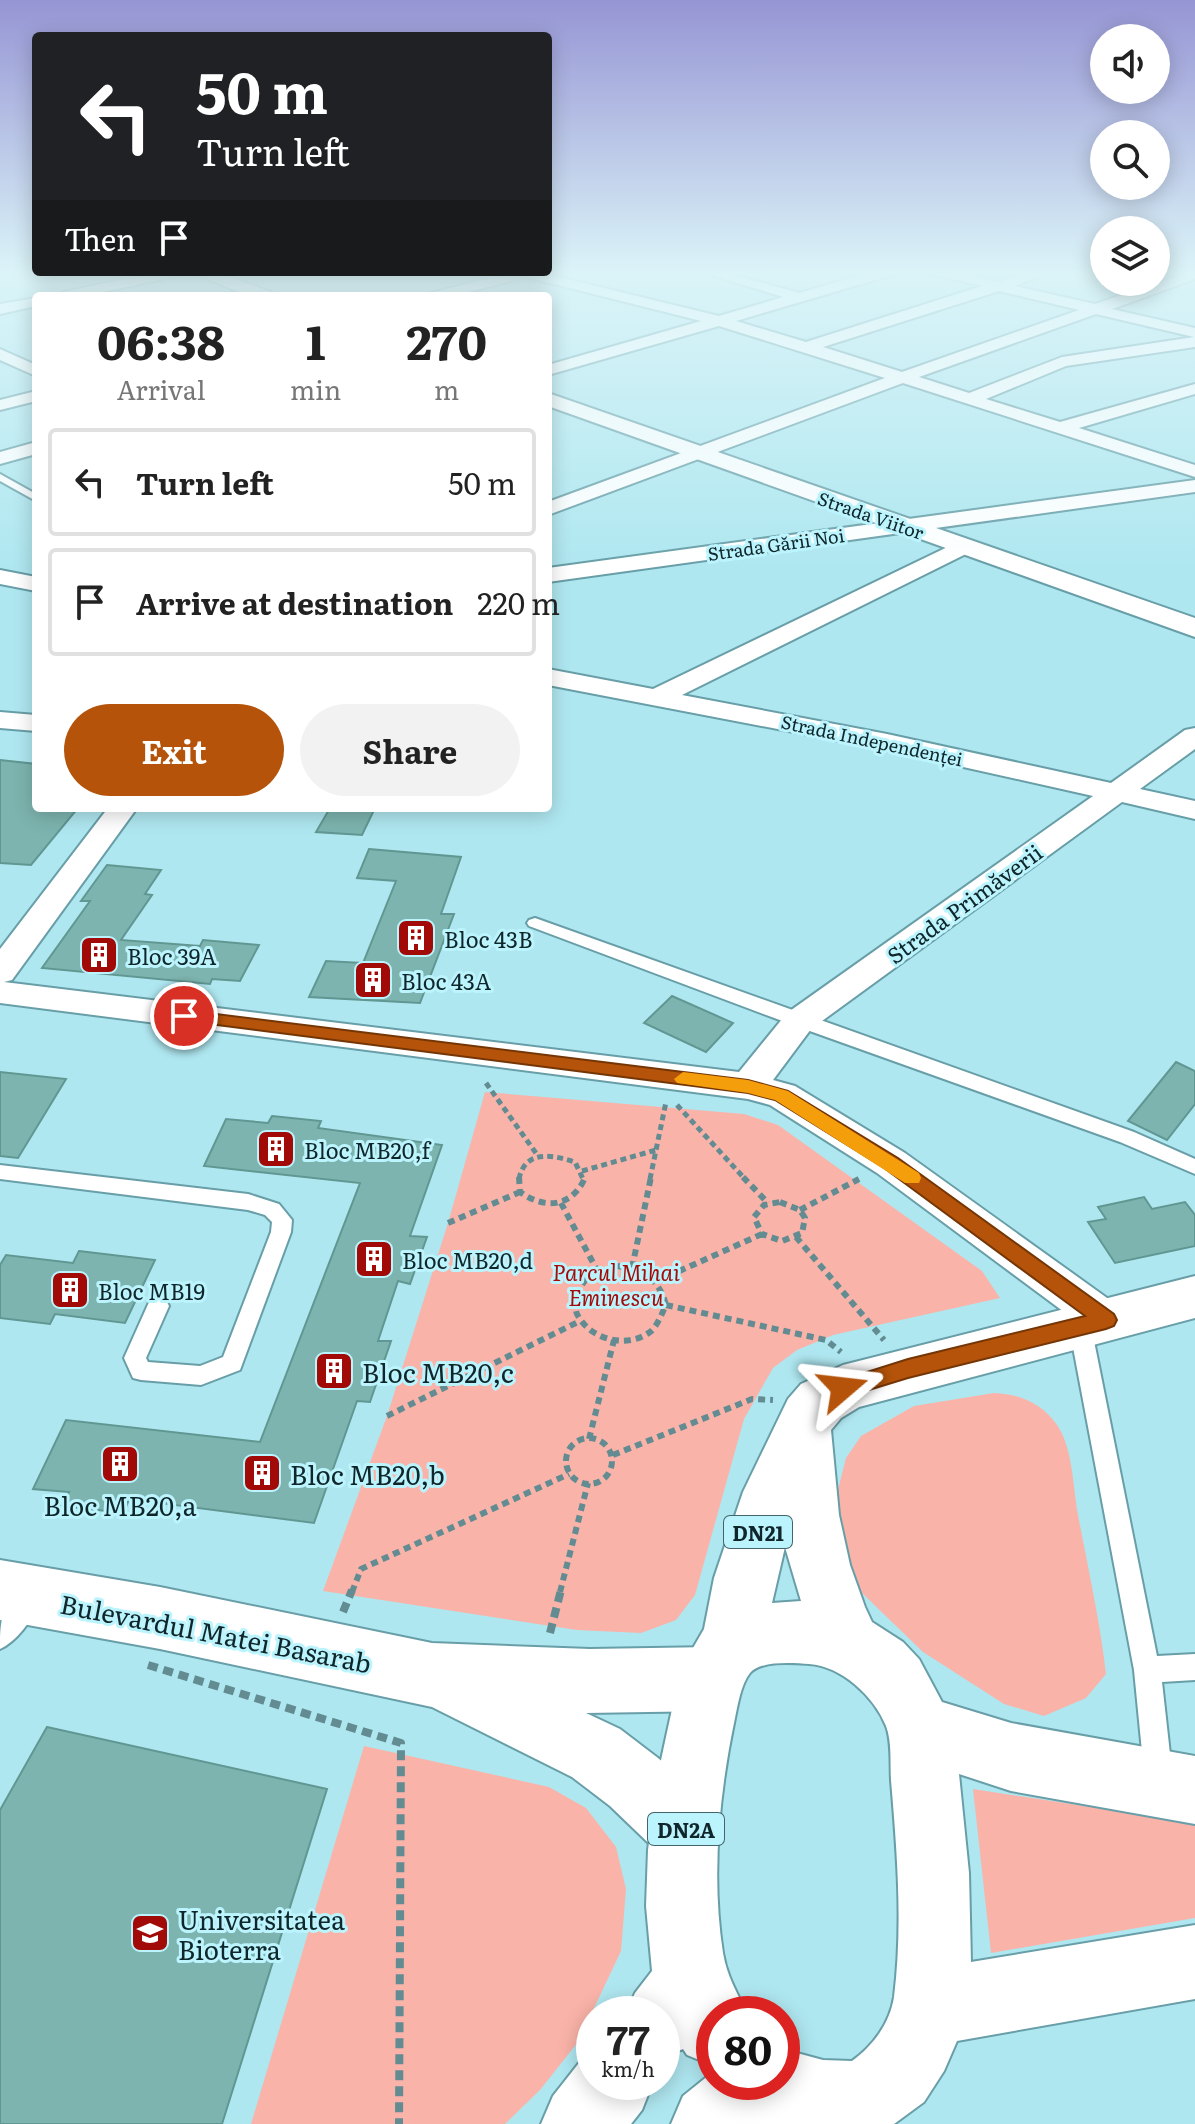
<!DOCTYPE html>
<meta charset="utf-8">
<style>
:root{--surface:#fff;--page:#f2f2f2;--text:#222;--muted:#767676;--line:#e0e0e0;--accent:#b45309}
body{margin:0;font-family:Literata,serif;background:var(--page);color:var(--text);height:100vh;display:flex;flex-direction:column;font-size:30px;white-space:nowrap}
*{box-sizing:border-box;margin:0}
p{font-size:26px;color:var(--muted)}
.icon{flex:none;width:44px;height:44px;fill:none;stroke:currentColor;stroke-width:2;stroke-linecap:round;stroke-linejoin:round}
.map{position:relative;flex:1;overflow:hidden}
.panel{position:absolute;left:32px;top:292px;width:520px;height:520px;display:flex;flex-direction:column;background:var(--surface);border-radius:8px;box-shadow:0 4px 20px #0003}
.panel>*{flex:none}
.banner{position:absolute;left:32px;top:32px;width:520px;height:244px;border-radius:8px;box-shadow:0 4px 20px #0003;background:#202124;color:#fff;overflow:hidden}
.buttons{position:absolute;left:1090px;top:24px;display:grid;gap:16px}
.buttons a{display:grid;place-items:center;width:80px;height:80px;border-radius:50%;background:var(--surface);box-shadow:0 4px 20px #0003;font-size:40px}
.speed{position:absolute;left:576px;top:1996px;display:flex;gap:16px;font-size:40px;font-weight:700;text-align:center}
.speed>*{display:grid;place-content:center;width:104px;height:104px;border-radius:50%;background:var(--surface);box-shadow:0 4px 20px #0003;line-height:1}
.speed small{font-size:20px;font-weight:400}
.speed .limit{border:12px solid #d22;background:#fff;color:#111}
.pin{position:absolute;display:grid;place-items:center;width:68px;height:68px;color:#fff;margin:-34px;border:4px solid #fff;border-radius:50%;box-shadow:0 2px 8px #0007}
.me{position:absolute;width:88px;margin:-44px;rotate:73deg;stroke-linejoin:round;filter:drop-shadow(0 0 6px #0008)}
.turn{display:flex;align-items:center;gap:28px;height:168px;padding:0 32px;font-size:36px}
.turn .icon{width:104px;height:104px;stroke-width:2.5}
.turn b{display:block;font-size:56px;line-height:68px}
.then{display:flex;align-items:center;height:76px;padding:0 32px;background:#0003;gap:16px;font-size:30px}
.eta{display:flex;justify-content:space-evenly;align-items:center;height:136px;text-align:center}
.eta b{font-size:48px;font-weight:700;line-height:56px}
.button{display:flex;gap:16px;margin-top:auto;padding:16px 32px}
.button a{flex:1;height:92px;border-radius:48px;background:var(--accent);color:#fff;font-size:32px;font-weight:700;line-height:92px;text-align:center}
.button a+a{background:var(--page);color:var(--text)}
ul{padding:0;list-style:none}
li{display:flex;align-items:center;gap:24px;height:108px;margin:0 16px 12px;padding:0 16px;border:4px solid var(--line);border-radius:8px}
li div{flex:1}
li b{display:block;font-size:30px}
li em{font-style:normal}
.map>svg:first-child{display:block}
</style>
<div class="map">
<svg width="1195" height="2124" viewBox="0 0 1195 2124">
<rect width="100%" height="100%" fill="#afe7f0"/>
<path fill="#fab3a8" d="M485 1092 744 1114 778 1125 982 1271 1000 1298 833 1335 797 1350 773 1368 744 1419 695 1595 676 1620 641 1633 577 1630 323 1591 387 1416 448 1223Z
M994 1393C1019 1394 1042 1403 1057 1425 1073 1448 1073 1488 1078 1515 1088 1568 1100 1621 1106 1674L1086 1698 1044 1716 1004 1704 923 1652 863 1594 836 1554 833 1509 846 1458 861 1436 914 1406Z
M364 1746 549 1787 586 1808 616 1847 626 1889 621 1951 578 2042 540 2090 505 2124H251Z
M973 1789 1195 1823V1918L991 1953Z"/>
<path fill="#7db4af" stroke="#619793" stroke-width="2" d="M0 760 36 764V808H78L31 865 0 863Z
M330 808H375L362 835 316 832Z
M369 849 461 857 441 914H454L420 1003 309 997 326 961 363 963 396 881 357 878Z
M107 865 161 870 145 894 152 895 121 940 200 946 203 940 259 945 240 981 212 979 210 984 42 968 90 901H81Z
M672 996 733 1023 706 1052 644 1023Z
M1176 1062 1195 1071V1104L1167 1140 1128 1121Z
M0 1072 66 1079 18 1158 0 1156Z
M272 1116 321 1121 318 1128 442 1145 410 1236 427 1237 410 1284 398 1281 378 1341H391L370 1402 357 1401 314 1523 129 1499 124 1513 61 1506 69 1492 33 1489 66 1420 260 1442 360 1183 204 1166 226 1119 268 1123Z
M1144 1197 1152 1209 1185 1202 1195 1215V1246L1115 1263 1088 1222 1106 1219 1098 1207Z
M79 1251 155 1260 125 1323 55 1314 50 1324 0 1318V1265L6 1255 73 1263Z
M47 1727 327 1789 222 2124H0V1810Z"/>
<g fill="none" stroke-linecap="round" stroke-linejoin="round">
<g stroke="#689ea7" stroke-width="4">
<path id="service" d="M0 474 36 494V501L0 481Z
M535 918 1134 1132 1195 1159V1174L1120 1142 793 1025 529 926 527 923 529 920Z
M0 1165 248 1194 279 1204 292 1220 291 1232 240 1370 201 1385 141 1380 133 1378 124 1358 150 1300 158 1297 166 1300 169 1306 146 1358 148 1362 200 1366 223 1357 271 1232 272 1222 265 1215 248 1210 0 1179Z
M1080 1317 1088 1320 1091 1326 1157 1656 1195 1654V1680L1162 1682 1172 1772 1168 1782 1158 1786 1148 1782 1144 1772 1134 1670 1069 1326 1072 1320Z
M26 1592 35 1595 39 1604C32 1620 16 1642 0 1649 0 1624 0 1602 26 1592Z"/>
</g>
<g stroke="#689ea7" stroke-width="4">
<path id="minor" d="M695 270H717L799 293 879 270H901L899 273 736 321 806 342 982 286 926 273 924 270H948L998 282 1035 270H1056L1015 286 1095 304 1195 270V279L1112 309 1195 328V347L1066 366 986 399 1060 422 1195 384V394L1079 428 1195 465V477L903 383 548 515V502L885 378 719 326 548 375V365L701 321 526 277 453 296H429L431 293 513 272H538L719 316 783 297ZM999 291 1079 310 902 372 823 347ZM1096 314 1194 337 1062 357 969 393 919 377Z
M157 272H184L177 276 85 296H57L64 292Z
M36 298V306L0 314V304Z
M0 349 36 365V376L0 360Z
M36 391V401L0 410V400Z
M36 442V454L0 464V452Z
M1195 480V492L548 582V568Z
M962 540 970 542 973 547 970 552 682 695 887 734 1111 783 1185 730 1195 728V749L1140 789 1195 801V819L1122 802 811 1029 773 1080 795 1086 905 1153 1121 1308 1128 1320 1121 1332 1106 1338 1091 1332 877 1173 770 1105 748 1099 0 1003V949L108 808H137L12 980 4 982 739 1072 787 1013 1093 796 887 750 548 685V669L653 689Z
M0 570 36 577V591L0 584Z
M0 712 36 715V731L0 728Z"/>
</g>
<g stroke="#689ea7" stroke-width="4">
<path id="tertiary" d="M191 272H216L271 292 274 296H248Z
M548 393 1195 618V637L548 406Z"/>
</g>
<g stroke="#689ea7" stroke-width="4">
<path id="primary" d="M0 1560 160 1587 432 1643 590 1649 712 1647 735 1656 744 1679 735 1702 712 1711 586 1713 620 1729 658 1758 711 1805 721 1830 711 1855 686 1865 661 1855 610 1806 572 1777 432 1707 160 1649 0 1620Z"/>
</g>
<g stroke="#689ea7" stroke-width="4">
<path id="trunk" d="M1195 1276V1318L859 1407 841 1418 831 1430 839 1515 850 1565 865 1607 872 1622 903 1642 919 1659 942 1702 1011 1723 1195 1756V1824L1011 1791 959 1774 969 1873 971 1962 1195 1925V1999L957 2041 944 2071 924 2102 894 2124H671L683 2096 714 2071V2082H782V2049L823 2060 852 2061C873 2046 890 2023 894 1997 903 1925 897 1852 891 1780 890 1763 892 1741 886 1726 874 1696 841 1666 809 1664 794 1663 761 1660 750 1673 741 1684 738 1704 735 1718 719 1794 711 1876 723 1953 727 1977 737 1992 747 2014H714V2066L687 2055 683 2049 662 2058V2014H626L635 1993 652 1971 646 1906 648 1850 658 1774 674 1700 693 1648 704 1629 714 1578 743 1492 788 1399 801 1384 843 1365ZM785 1547 801 1601 772 1603Z
M594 2051V2082H653L642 2110 631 2124H541L553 2096 586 2054Z"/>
</g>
<path stroke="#638c92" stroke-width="5" stroke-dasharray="6 4" stroke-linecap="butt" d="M486 1083 538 1156
M677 1105 745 1179
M582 1171 656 1150
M519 1179C525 1149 553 1155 575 1162L583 1179
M650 1179 666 1102"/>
<path stroke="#638c92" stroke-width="6" stroke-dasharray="7 5" stroke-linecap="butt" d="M519 1177 520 1192C544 1209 570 1208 584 1180L582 1177
M743 1177 768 1203
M780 1202 800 1210 805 1218 802 1233 782 1241 762 1234 754 1217 764 1205Z
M561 1203 597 1270
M800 1210 859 1179
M448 1223 520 1192
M796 1237 884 1340
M617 1266C643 1269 659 1279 666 1305 662 1313 657 1327 650 1332 627 1349 590 1340 577 1314 575 1309 575 1301 574 1296L586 1279Z
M632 1268 651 1177
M657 1281 762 1234
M666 1305 826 1340 841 1352
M387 1416 580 1321
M566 1461a23 23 0 1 1 46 0a23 23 0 1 1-46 0Z
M589 1439 614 1340
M613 1455 752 1399 773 1400
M352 1592 361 1569 569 1474
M560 1592 588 1483"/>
<path stroke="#638c92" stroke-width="8" stroke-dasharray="10 6" stroke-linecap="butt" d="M343 1612 352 1590
M550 1633 561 1590
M148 1665 401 1743 399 2124"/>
<use href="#service" fill="#fff" fill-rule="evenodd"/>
<use href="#minor" fill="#fff" fill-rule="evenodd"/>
<use href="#tertiary" fill="#fff" fill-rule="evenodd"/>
<use href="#primary" fill="#fff" fill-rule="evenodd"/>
<use href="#trunk" fill="#fff" fill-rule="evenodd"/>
</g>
<linearGradient id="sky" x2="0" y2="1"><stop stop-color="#9695d4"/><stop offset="0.48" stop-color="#dbf4f8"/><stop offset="1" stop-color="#dbf4f8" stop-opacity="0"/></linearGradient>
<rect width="1195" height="567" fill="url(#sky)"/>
<path fill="#b45309" stroke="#753606" stroke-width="2" d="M184 1010 748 1080 788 1091 898 1158 1114 1314 1117 1320 1114 1326 1106 1329 908 1378 843 1398 835 1395 831 1388 835 1382 908 1359 1085 1316 884 1168 775 1100 748 1093 178 1020 175 1016Z"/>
<path fill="#f59e0b" d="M683 1072 748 1080 788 1091 919 1173 921 1178 919 1183H905L775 1100 748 1093 677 1083 674 1079Z"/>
<defs>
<g id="building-square" transform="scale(2)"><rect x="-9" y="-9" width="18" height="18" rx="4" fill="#a20a07" stroke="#bcf4fe"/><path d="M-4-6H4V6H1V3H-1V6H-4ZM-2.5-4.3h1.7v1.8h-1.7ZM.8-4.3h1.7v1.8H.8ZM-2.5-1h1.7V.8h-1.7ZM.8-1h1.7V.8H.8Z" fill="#fff"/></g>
<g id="university-square" transform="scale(2)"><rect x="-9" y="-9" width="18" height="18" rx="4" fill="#a20a07" stroke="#bcf4fe"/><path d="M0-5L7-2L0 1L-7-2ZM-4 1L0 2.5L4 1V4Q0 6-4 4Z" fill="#fff"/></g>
</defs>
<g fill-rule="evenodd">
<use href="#building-square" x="416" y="938"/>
<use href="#building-square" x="99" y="955"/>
<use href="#building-square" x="373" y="980"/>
<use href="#building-square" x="276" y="1149"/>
<use href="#building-square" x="374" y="1259"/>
<use href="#building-square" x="70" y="1290"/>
<use href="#building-square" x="334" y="1371"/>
<use href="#building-square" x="120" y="1464"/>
<use href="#building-square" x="262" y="1473"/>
<use href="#university-square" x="150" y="1933"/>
</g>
<g text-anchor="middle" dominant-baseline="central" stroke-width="6" stroke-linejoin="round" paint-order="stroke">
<g font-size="18" fill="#0f262a" stroke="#bcf4fe">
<text transform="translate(871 515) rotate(19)">Strada Viitor</text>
<text transform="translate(776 544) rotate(-8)">Strada Gării Noi</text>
<text transform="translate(872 740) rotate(12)">Strada Independenței</text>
</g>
<g fill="#bcf4fe" stroke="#43646a" stroke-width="2">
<rect x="724" y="1516" width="68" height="32" rx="6"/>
<rect x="648" y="1813" width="76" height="32" rx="6"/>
</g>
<g font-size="20" font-weight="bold" fill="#0f262a">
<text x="758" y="1532">DN21</text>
<text x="686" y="1829">DN2A</text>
</g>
<g font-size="22" fill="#0f262a" stroke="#bcf4fe">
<text transform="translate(964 903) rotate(-36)">Strada Primăverii</text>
</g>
<g font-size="22" fill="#0f262a" stroke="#bcf4fe" text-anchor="start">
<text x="444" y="938">Bloc 43B</text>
<text x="127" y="955">Bloc 39A</text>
<text x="401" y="980">Bloc 43A</text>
<text x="304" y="1149">Bloc MB20,f</text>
<text x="402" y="1259">Bloc MB20,d</text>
<text x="98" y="1290">Bloc MB19</text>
</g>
<g font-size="22" font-style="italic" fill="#a30c09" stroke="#bcf4fe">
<text x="616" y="1271">Parcul Mihai<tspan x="616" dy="25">Eminescu</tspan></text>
</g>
<g font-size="26" fill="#0f262a" stroke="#bcf4fe" text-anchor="start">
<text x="362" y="1371">Bloc MB20,c</text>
<text x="290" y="1473">Bloc MB20,b</text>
<text x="120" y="1504" text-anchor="middle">Bloc MB20,a</text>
<text x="178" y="1918">Universitatea<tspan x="178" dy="30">Bioterra</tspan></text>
</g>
<g font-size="26" fill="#0f262a" stroke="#bcf4fe">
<text transform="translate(216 1632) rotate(11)">Bulevardul Matei Basarab</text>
</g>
</g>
</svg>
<div class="buttons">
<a><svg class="icon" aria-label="sound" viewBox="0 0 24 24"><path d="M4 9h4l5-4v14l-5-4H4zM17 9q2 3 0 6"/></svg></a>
<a><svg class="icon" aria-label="search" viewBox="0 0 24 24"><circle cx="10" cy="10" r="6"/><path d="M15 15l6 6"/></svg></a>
<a><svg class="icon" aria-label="layers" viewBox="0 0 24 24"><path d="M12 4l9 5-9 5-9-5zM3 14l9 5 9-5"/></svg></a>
</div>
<div class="speed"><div>77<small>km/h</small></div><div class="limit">80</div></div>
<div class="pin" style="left:184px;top:1016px;background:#d93025"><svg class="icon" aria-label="arrive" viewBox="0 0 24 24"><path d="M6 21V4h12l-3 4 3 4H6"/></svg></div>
<svg class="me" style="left:843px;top:1388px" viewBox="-20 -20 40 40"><path d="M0-17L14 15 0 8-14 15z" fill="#b45309" stroke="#fff" stroke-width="4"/></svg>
<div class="banner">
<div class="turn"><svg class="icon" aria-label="left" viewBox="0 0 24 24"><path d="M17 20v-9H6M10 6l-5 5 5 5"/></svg><div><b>50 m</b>Turn left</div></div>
<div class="then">Then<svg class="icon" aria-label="arrive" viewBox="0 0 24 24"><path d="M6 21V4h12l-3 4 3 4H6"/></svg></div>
</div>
<section class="panel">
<div class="eta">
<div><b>06:38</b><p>Arrival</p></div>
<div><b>1</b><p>min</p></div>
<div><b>270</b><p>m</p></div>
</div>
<ul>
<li><svg class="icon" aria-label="left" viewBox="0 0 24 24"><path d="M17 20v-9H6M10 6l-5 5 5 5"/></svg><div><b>Turn left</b></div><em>50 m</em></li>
<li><svg class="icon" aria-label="arrive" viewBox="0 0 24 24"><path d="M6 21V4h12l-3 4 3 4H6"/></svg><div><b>Arrive at destination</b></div><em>220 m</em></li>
</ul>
<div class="button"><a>Exit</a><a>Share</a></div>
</section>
</div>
